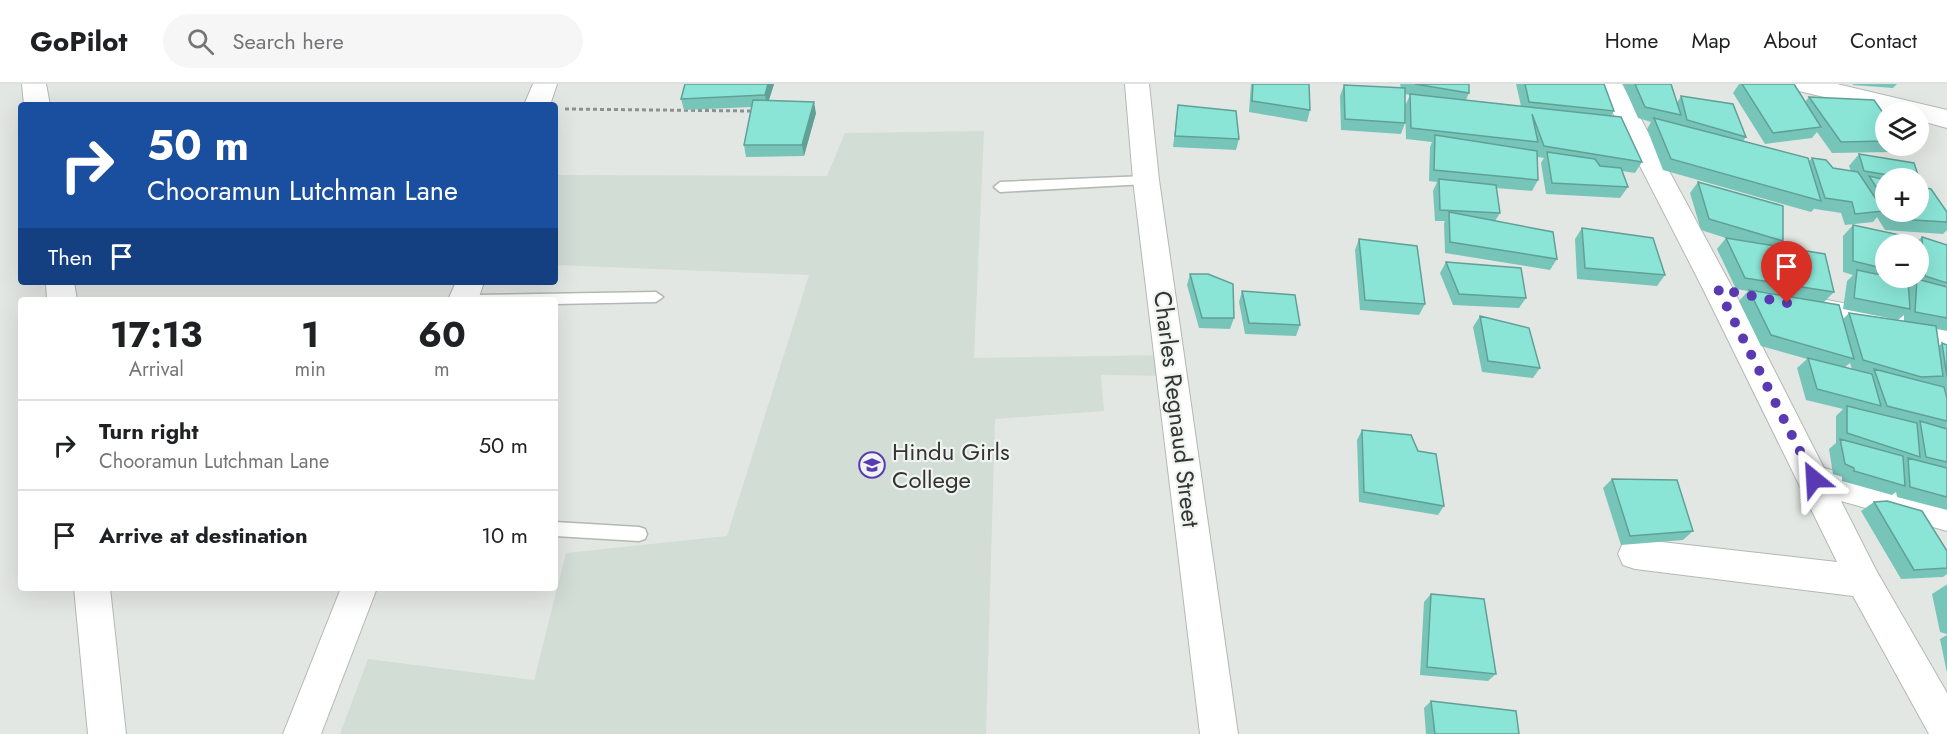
<!DOCTYPE html>
<meta charset="utf-8">
<style>
:root{--surface:#fff;--page:#f6f6f6;--text:#202124;--muted:#757577;--line:#e0e0e0}
body{margin:0;font-family:Jost,sans-serif;background:var(--page);color:var(--text);height:100vh;display:flex;flex-direction:column;font-size:22px;white-space:nowrap}
*{box-sizing:border-box;margin:0}
p{font-size:20px;color:var(--muted)}
.icon{flex:none;width:33px;height:33px;fill:none;stroke:currentColor;stroke-width:2;stroke-linecap:round;stroke-linejoin:round}
.map{position:relative;flex:1;overflow:hidden}
.side{position:absolute;left:18px;top:213px;width:540px;height:294px;display:flex;flex-direction:column;background:var(--surface);border-radius:6px;box-shadow:0 6px 24px #0002}
.side>*{flex:none}
.banner{position:absolute;left:18px;top:18px;width:540px;height:183px;border-radius:6px;box-shadow:0 6px 24px #0002;background:#1a4fa0;color:#fff;overflow:hidden}
.controls{position:absolute;left:1875px;top:18px;display:grid;gap:12px}
.controls a{display:grid;place-items:center;width:54px;height:54px;border-radius:50%;background:var(--surface);box-shadow:0 6px 24px #0002;font-size:30px}
.pin{position:absolute;display:grid;place-items:center;width:51px;height:51px;color:#fff;margin:-62px -26px;border-radius:50% 50% 50% 0;rotate:-45deg;box-shadow:0 0 6px #0007}
.pin .icon{rotate:45deg}
.me{position:absolute;width:66px;margin:-33px;rotate:333deg;stroke-linejoin:round;filter:drop-shadow(0 0 4px #0008)}
.turn{display:flex;align-items:center;gap:21px;height:126px;padding:0 30px;font-size:27px}
.turn .icon{width:78px;height:78px;stroke-width:2.5}
.turn b{display:block;font-size:42px;line-height:51px}
.then{display:flex;align-items:center;height:57px;padding:0 30px;background:#0003;gap:12px;font-size:22px}
.eta{display:flex;justify-content:space-evenly;align-items:center;height:102px;text-align:center}
.eta b{font-size:36px;font-weight:700;line-height:42px}
ul{padding:0;list-style:none}
li{display:flex;align-items:center;gap:18px;height:90px;padding:0 30px;border-top:2px solid var(--line)}
li div{flex:1}
li b{display:block;font-size:22px}
li em{font-style:normal}
header{display:flex;align-items:center;gap:36px;box-sizing:border-box;height:84px;padding:0 30px;background:var(--surface);border-bottom:2px solid var(--line)}
header strong{font-size:28px}
nav{display:flex;gap:33px;margin-inline-start:auto;font-size:21px}
.search{width:420px;height:54px;background:var(--page);display:flex;align-items:center;gap:15px;box-sizing:border-box;padding:0 21px;border-radius:33px;color:var(--muted);font-size:22px}
.map>svg:first-child{display:block}
</style>
<header>
<strong>GoPilot</strong>
<div class="search"><svg class="icon" aria-label="search" viewBox="0 0 24 24"><circle cx="10" cy="10" r="6"/><path d="M15 15l6 6"/></svg>Search here</div>
<nav><a>Home</a><a>Map</a><a>About</a><a>Contact</a></nav>
</header>
<div class="map">
<svg width="1947" height="650" viewBox="0 0 1947 650">
<rect width="100%" height="100%" fill="#e3e7e4"/>
<path fill="#d2ddd6" d="M984 47 974 274 1168 271 1171 292 1101 291 1104 327 995 335 986 650H340L368 575 534 596 566 469 727 452 809 191 555 181V91L827 92 845 49Z"/>
<g fill="none" stroke-linecap="round" stroke-linejoin="round">
<g stroke="#b4b8b5" stroke-width="3">
<path id="lane" d="M1146 92 1152 96 1146 100 1000 108 994 103 1000 98Z
M656 208 663 213 656 218 555 220V216H470L477 211Z
M555 438 639 443 645 445 647 450 645 455 639 457 555 452Z"/>
</g>
<g stroke="#b4b8b5" stroke-width="2">
<path id="street" d="M22 0H46L50 21H24Z
M533 0H557L550 21H524Z
M1125 0H1149L1159 96 1238 650H1200L1133 96Z
M1598 0H1622L1733 205 1824 384 1947 417V447L1841 417 1876 486 1947 609V650H1929L1853 512 1635 485 1623 481 1618 470 1623 459 1635 455 1837 478 1703 205Z
M1792 0H1837L1947 26V44L1918 36V28H1886L1795 6Z
M46 198H74L77 216H47Z
M456 198H484L478 216H448Z
M1801 211 1947 239V263L1791 230 1786 222 1791 214Z
M74 504H110L126 650H88Z
M341 504H377L321 650H283Z"/>
</g>
<path stroke="#8e918f" stroke-width="3" stroke-dasharray="4 3" stroke-linecap="butt" d="M565 25 750 27"/>
<use href="#lane" fill="#fff" fill-rule="evenodd"/>
<use href="#street" fill="#fff" fill-rule="evenodd"/>
</g>
<path fill="#77c5b9" fill-rule="evenodd" d="M685 0H774L769 16 816 29 804 72 746 73 744 61 752 23 684 26 681 15Z
M1251 0H1309L1310 26 1307 38 1249 28Z
M1400 0H1469V9L1466 16 1521 22 1516 0H1604L1614 27 1611 32 1642 78 1635 89 1622 87 1628 103 1620 114 1546 110 1541 79 1544 74 1538 73 1537 71 1538 96 1532 107 1496 104 1500 129 1495 137 1557 175 1550 186 1445 169 1444 139 1445 137H1435L1433 107 1437 98 1429 97 1430 63 1432 58 1406 55 1405 22 1410 11 1405 10V39L1401 50 1341 46 1340 12 1344 1 1401 4Z
M1623 0H1671L1677 19 1681 12 1733 20 1746 53 1743 57 1808 74 1809 77 1812 74 1826 76 1833 84 1851 87 1849 82 1859 70 1914 79 1920 97 1918 98V94H1886V128H1918V102L1931 105 1947 128V146L1943 150 1885 146 1877 133 1873 138 1845 141 1841 129 1815 125V124L1811 128 1663 86 1647 45 1651 38 1638 34Z
M1739 0H1794L1805 18 1809 13 1886 33V62H1898L1892 68 1832 69 1817 48 1812 54 1765 60 1733 9Z
M1853 0H1897L1893 4 1853 1Z
M1178 21 1239 55 1236 66 1173 63Z
M1698 98 1783 157 1779 163 1834 208 1824 218 1843 235 1849 229 1904 237V231L1898 236 1843 225 1847 197 1853 191 1843 188V152L1853 141 1886 160V194L1908 203 1913 198V194H1918V160H1914L1922 153 1947 161V247L1937 245 1939 262 1942 259 1947 261V426L1897 413 1896 408 1892 411 1842 397V393L1833 390 1829 365 1836 359V332L1843 325 1806 316 1797 284 1807 275 1761 262 1739 217 1748 207 1736 205 1717 165 1726 154 1729 155 1701 146 1690 109ZM1850 279 1852 285 1845 283Z
M1582 144 1665 191 1657 202 1577 195 1575 155Z
M1359 155 1425 220 1419 231 1360 226 1355 166Z
M1446 178 1526 214 1519 224 1453 221 1440 189Z
M1190 190 1234 234 1230 245 1199 244 1187 201Z
M1242 207 1300 241 1296 252 1245 250 1239 218Z
M1480 232 1540 284 1533 294 1482 288 1473 243Z
M1362 346 1444 422 1438 431 1359 418 1357 356Z
M1612 395 1693 447 1683 456 1621 461 1603 404Z
M1874 418 1947 467V490L1943 493 1901 495 1861 427Z
M1946 501H1947V550L1940 548 1932 510Z
M1431 510 1496 590 1488 597 1420 591 1424 518Z
M1947 551V589L1940 555Z
M1431 617 1519 650H1426L1424 624Z"/>
<path fill="#61a096" d="M768 0H774L767 22 765 11Z
M814 18 816 29 804 72 802 61Z"/>
<path fill="#8ae5d7" stroke="#61a096" stroke-width="1.5" d="M685 0H768L765 11 681 15Z
M1253 0H1309L1310 26 1252 17Z
M1415 0H1469V9Z
M1525 0H1604L1614 27 1529 18Z
M1635 0H1671L1681 31 1645 23Z
M1742 0H1794L1821 43 1773 49Z
M1344 1 1405 4V39L1345 35Z
M1410 10 1621 33 1642 78 1544 62 1532 30 1538 58 1411 44Z
M1681 12 1733 20 1746 53 1687 36Z
M1809 13 1874 16 1886 33V57L1841 58Z
M753 16 814 18 802 61H744Z
M1178 21 1236 27 1239 55 1175 52Z
M1654 34 1808 74 1821 117 1671 75Z
M1435 51 1537 67 1538 96 1434 86Z
M1547 68 1595 75 1600 82 1621 84 1628 103 1552 99Z
M1859 70 1914 79 1920 97 1918 96V94H1907L1864 87Z
M1812 74 1826 76 1833 84 1858 88 1884 127 1855 130 1852 118 1825 114Z
M1869 92 1886 96V118Z
M1439 95 1496 101 1500 129 1440 126Z
M1698 98 1783 122V157L1709 135Z
M1918 102 1931 105 1947 128V138L1896 135 1891 128H1918Z
M1449 128 1553 148 1557 175 1450 158Z
M1853 141 1900 151 1899 160H1886V185L1853 177Z
M1582 144 1653 154 1665 191 1585 184Z
M1922 153 1947 161V199L1925 192Z
M1726 154 1825 170 1834 208 1745 194Z
M1359 155 1417 162 1425 220 1365 216Z
M1446 178 1521 184 1526 214 1459 210Z
M1857 186 1886 192V194H1893L1908 197 1910 225 1854 214Z
M1190 190H1208L1233 200 1234 234H1202Z
M1917 195 1947 203V234L1915 228Z
M1749 206 1839 221 1854 275 1771 251Z
M1242 207 1295 211 1300 241 1249 239Z
M1849 229 1936 242 1943 292 1921 293 1863 276Z
M1480 232 1529 244 1540 284 1488 277Z
M1942 259 1947 261V293Z
M1808 274 1872 290 1881 322 1817 305Z
M1874 285 1944 303 1947 314V337L1887 322Z
M1847 322 1917 339 1920 373 1847 349Z
M1920 337 1947 345V378L1926 373Z
M1362 346 1411 351 1418 367 1436 370 1444 422 1364 408Z
M1840 355 1903 372 1905 402 1854 387V384L1845 380Z
M1908 374 1947 384V413L1910 403Z
M1612 395 1677 396 1693 447 1630 452Z
M1887 417 1922 427 1947 467V484L1914 486 1874 418Z
M1431 510 1484 515 1496 590 1427 583Z
M1431 617 1516 627 1519 650H1435Z"/>
<g fill="none" stroke-linecap="round" stroke-linejoin="round">
<path stroke="#593ab2" stroke-width="10" stroke-dasharray="0 18" d="M1787 219 1718 205 1814 395"/>
</g>
<defs>
<g id="school-ring" transform="scale(1.35)"><circle r="9.5" fill="#f0f4f1" stroke="#593ab2" stroke-width="1.5"/><path d="M0-5L7-2L0 1L-7-2ZM-4 1L0 2.5L4 1V4Q0 6-4 4Z" fill="#593ab2"/></g>
</defs>
<g fill-rule="evenodd">
<use href="#school-ring" x="872" y="381"/>
</g>
<g text-anchor="middle" dominant-baseline="central" stroke-width="4.5" stroke-linejoin="round" paint-order="stroke">
<g font-size="24" fill="#333534" stroke="#f0f4f1">
<text transform="translate(1177 325) rotate(83)">Charles Regnaud Street</text>
</g>
<g font-size="24" fill="#333534" stroke="#f0f4f1" text-anchor="start">
<text x="892" y="367">Hindu Girls<tspan x="892" dy="28">College</tspan></text>
</g>
</g>
</svg>
<div class="controls">
<a><svg class="icon" aria-label="layers" viewBox="0 0 24 24"><path d="M12 4l9 5-9 5-9-5zM3 14l9 5 9-5"/></svg></a>
<a>+</a>
<a>−</a>
</div>
<div class="pin" style="left:1787px;top:219px;background:#d93025"><svg class="icon" aria-label="arrive" viewBox="0 0 24 24"><path d="M6 21V4h12l-3 4 3 4H6"/></svg></div>
<svg class="me" style="left:1814px;top:395px" viewBox="-20 -20 40 40"><path d="M0-17L14 15 0 8-14 15z" fill="#593ab2" stroke="#fff" stroke-width="4"/></svg>
<div class="banner">
<div class="turn"><svg class="icon" aria-label="right" viewBox="0 0 24 24"><path d="M7 20v-9h11M14 6l5 5-5 5"/></svg><div><b>50 m</b>Chooramun Lutchman Lane</div></div>
<div class="then">Then<svg class="icon" aria-label="arrive" viewBox="0 0 24 24"><path d="M6 21V4h12l-3 4 3 4H6"/></svg></div>
</div>
<section class="side">
<div class="eta">
<div><b>17:13</b><p>Arrival</p></div>
<div><b>1</b><p>min</p></div>
<div><b>60</b><p>m</p></div>
</div>
<ul>
<li><svg class="icon" aria-label="right" viewBox="0 0 24 24"><path d="M7 20v-9h11M14 6l5 5-5 5"/></svg><div><b>Turn right</b><p>Chooramun Lutchman Lane</p></div><em>50 m</em></li>
<li><svg class="icon" aria-label="arrive" viewBox="0 0 24 24"><path d="M6 21V4h12l-3 4 3 4H6"/></svg><div><b>Arrive at destination</b></div><em>10 m</em></li>
</ul>
</section>
</div>
